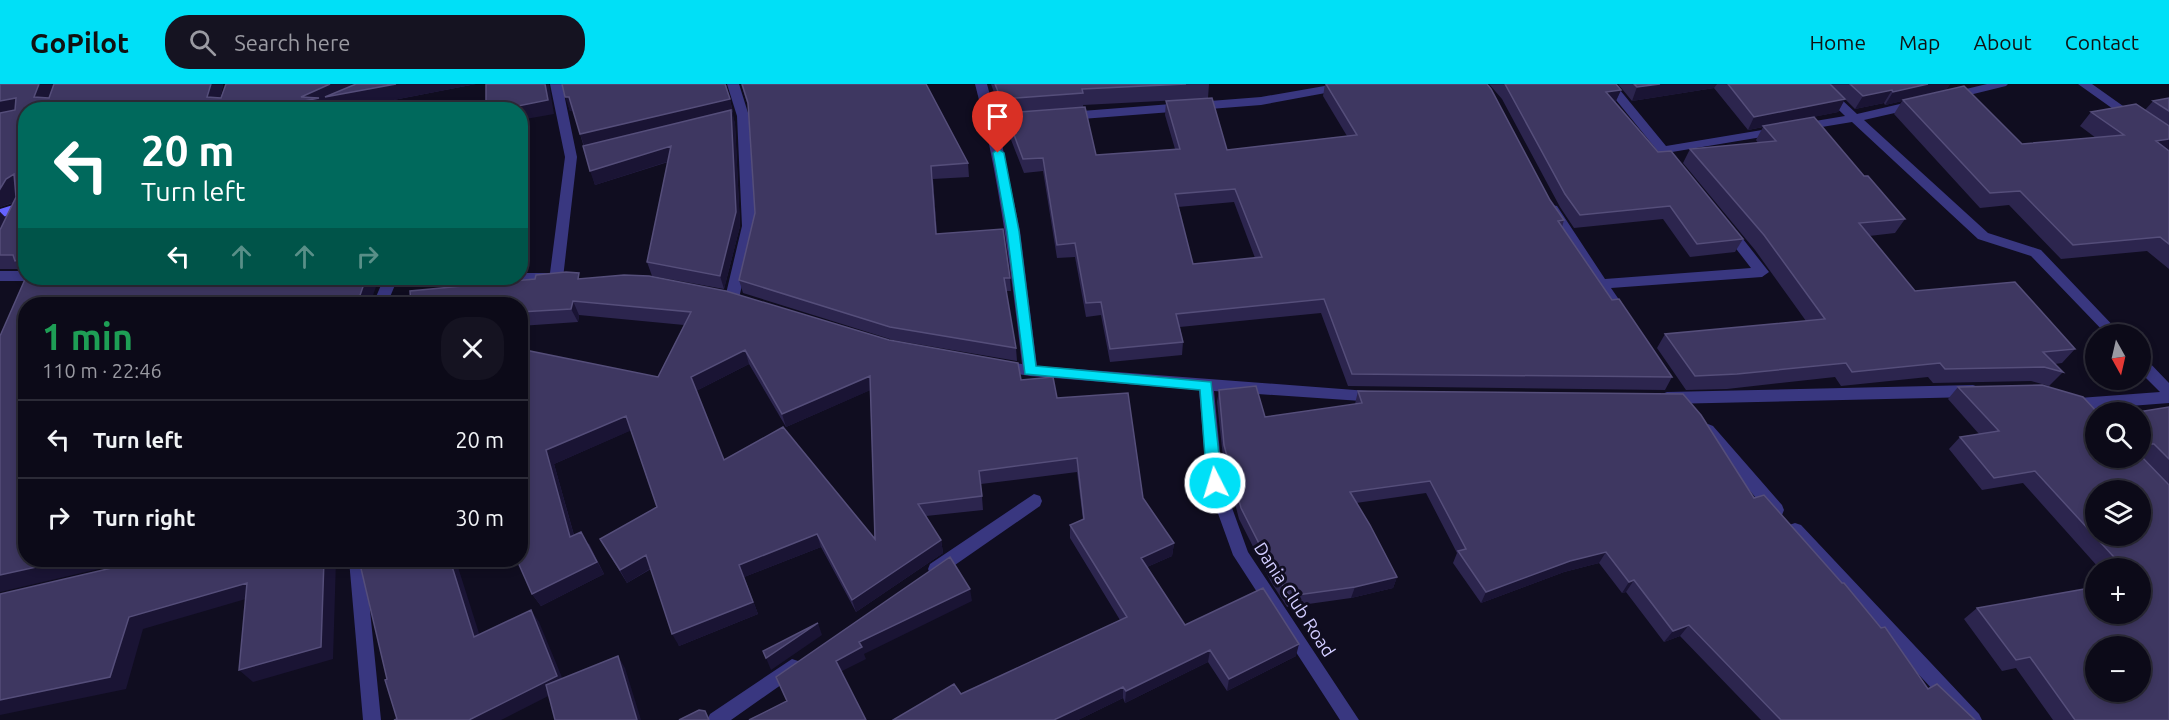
<!DOCTYPE html>
<meta charset="utf-8">
<style>
:root{--surface:#0c0a18;--page:#151321;--text:#f1f3f6;--muted:#9a9aa2;--line:#2c2b37;--accent:#00e0f7}
body{margin:0;font-family:Ubuntu,sans-serif;background:var(--page);color:var(--text);height:100vh;display:flex;flex-direction:column;font-size:22px;white-space:nowrap}
*{box-sizing:border-box;margin:0}
p{font-size:20px;color:var(--muted)}
.icon{flex:none;width:33px;height:33px;fill:none;stroke:currentColor;stroke-width:2;stroke-linecap:round;stroke-linejoin:round}
.map{position:relative;flex:1;overflow:hidden}
.drawer{position:absolute;left:18px;top:213px;width:510px;height:270px;display:flex;flex-direction:column;background:var(--surface);border-radius:24px;box-shadow:0 3px 9px #0003,0 0 0 2px var(--line)}
.drawer>*{flex:none}
.hud{position:absolute;left:18px;top:18px;width:510px;height:183px;border-radius:24px;box-shadow:0 3px 9px #0003,0 0 0 2px var(--line);background:#00695c;color:#fff;overflow:hidden}
.needle{width:39px;rotate:172deg}
.buttons{position:absolute;left:2085px;top:240px;display:grid;gap:12px}
.buttons a{display:grid;place-items:center;width:66px;height:66px;border-radius:50%;background:var(--surface);box-shadow:0 3px 9px #0003,0 0 0 2px var(--line);font-size:30px}
.pin{position:absolute;display:grid;place-items:center;width:51px;height:51px;color:#fff;margin:-62px -26px;border-radius:50% 50% 50% 0;rotate:-45deg;box-shadow:0 0 6px #0007}
.pin .icon{rotate:45deg}
.me{position:absolute;width:66px;margin:-33px;rotate:355deg;stroke-linejoin:round;filter:drop-shadow(0 0 4px #0008)}
.turn{display:flex;align-items:center;gap:21px;height:126px;padding:0 24px;font-size:27px}
.turn .icon{width:78px;height:78px;stroke-width:2.5}
.turn b{display:block;font-size:42px;line-height:51px}
.lanes{display:flex;align-items:center;height:57px;padding:0 24px;background:#0003;justify-content:center;gap:30px;direction:ltr}
.lanes .off{opacity:.35}
.round{display:grid;place-items:center;flex:none;width:63px;height:63px;border-radius:24px;background:var(--page)}
.head{display:flex;align-items:center;justify-content:space-between;height:102px;padding:0 24px}
h1{font-size:36px;font-weight:700;line-height:45px;color:#1e9e55}
ul{padding:0;list-style:none}
li{display:flex;align-items:center;gap:18px;height:78px;padding:0 24px;border-top:2px solid var(--line)}
li div{flex:1}
li b{display:block;font-size:22px}
li em{font-style:normal}
header{display:flex;align-items:center;gap:36px;box-sizing:border-box;height:84px;padding:0 30px;background:var(--accent);color:#111}
header strong{font-size:28px}
nav{display:flex;gap:33px;margin-inline-start:auto;font-size:21px}
.search{width:420px;height:54px;background:var(--page);display:flex;align-items:center;gap:15px;box-sizing:border-box;padding:0 21px;border-radius:24px;color:var(--muted);font-size:22px}
.map>svg:first-child{display:block}
</style>
<header>
<strong>GoPilot</strong>
<div class="search"><svg class="icon" aria-label="search" viewBox="0 0 24 24"><circle cx="10" cy="10" r="6"/><path d="M15 15l6 6"/></svg>Search here</div>
<nav><a>Home</a><a>Map</a><a>About</a><a>Contact</a></nav>
</header>
<div class="map">
<svg width="2169" height="636" viewBox="0 0 2169 636">
<rect width="100%" height="100%" fill="#100d20"/>
<g fill="none" stroke-linecap="round" stroke-linejoin="round">
<path fill="#393780" fill-rule="evenodd" d="M550 0H562L577 73 563 194 556 199H512L507 197 505 194H520V189H550L565 73Z
M727 0H739L749 32 756 142 739 214 732 219 725 214 742 142 737 32Z
M975 0H987L996 34 1027 31 1033 35 1027 39 998 41 1020 147 1037 282 1381 308 1383 312 1381 316 1376 318 1214 307 1223 399 1248 468 1359 636H1340L1233 471 1207 399 1199 306 1030 292 994 286 992 282 994 278 999 277 1022 280C1011 186 999 92 975 0Z
M1336 0H1364L1358 3 1261 21 1069 36 1063 32 1069 28 1261 13Z
M1603 0H1615L1666 62 1845 32 1812 0H1825L1857 30 1917 16 1921 17V23L1864 36 1988 149 2041 166 2121 250H2106L2031 172 1978 155 1852 38 1672 68 1684 84 1678 88 1674 87Z
M1987 0H2008L2006 2 1949 16 1943 12 1945 10Z
M2078 0H2092L2140 34 2134 38 2130 37Z
M1552 121 1557 122 1605 195 1751 184 1720 144 1727 140 1732 141 1769 188 1762 193 1611 204 1631 233 1624 238 1619 237 1546 125Z
M0 187H26V194H32L26 197H0Z
M384 194H398L387 220H373Z
M2140 273 2145 274 2169 299V319L2078 326 2065 321 2063 317 2065 313 2070 311 2079 314 2160 308 2140 288Z
M1973 301 1978 303 1980 307 1978 311 1973 313 1667 320 1662 318 1660 314 1662 310 1667 308Z
M1708 340 1713 342 1782 421 1784 426 1782 431 1776 433 1770 431 1703 350 1700 346 1703 342Z
M1034 410 1040 412 1042 417 1040 422 942 490 936 492 930 490 928 485 930 480Z
M1795 439 1801 441 1979 630 1982 636H1961L1789 451 1787 446 1789 441Z
M349 476H365L381 636H363Z
M792 575 798 577 801 583 798 589 731 636H707L710 630Z"/>
<path fill="#6563ff" fill-rule="evenodd" d="M375 0H392L330 26H312Z
M26 117V126L0 134V125Z"/>
</g>
<path fill="#2c254e" fill-rule="evenodd" d="M0 0H222L223 1 220 14H221L226 0H476L342 26H332L328 18 323 21 326 26H26V188L22 185H0V128L6 134 13 119 0 123Z
M562 0H726L733 28 732 29 735 40 740 142 724 205 652 192 647 178 668 78 595 101 573 26 570 27Z
M741 0H926L968 79 969 93 933 95 937 150 1010 194 1011 207H1006L1016 264 1017 277 893 256 743 209 739 196 755 129 748 22Z
M991 0H1209L1208 14 1227 66 1347 52 1323 12 1325 0H1487L1550 116 1564 136 1562 143 1612 216 1672 293 1665 306 1348 302 1321 229 1180 243 1183 258 1182 271 1110 278 1101 231 1086 233 1075 173 1057 174 1043 87 1024 89 1006 43V31H1002ZM1180 16 1166 17 1165 31 1175 65 1096 71 1083 21ZM1234 118 1255 174 1193 180 1178 123Z
M1489 0H1616L1621 6 1615 19 1658 68 1743 155 1735 168 1690 173 1663 135 1574 144 1560 123 1502 15Z
M1618 0H1950L1946 6 2022 60 2096 54 2080 42 2091 28 2145 26 2153 17 2169 14V185L2147 167 2061 175 2009 121 1980 124 1894 30 1902 17 1885 21 1884 19 1855 25 1845 15 1838 28 1792 37 1864 92 1905 135 1895 149 1869 152 1915 207 2075 265 2062 279 2055 280 2063 288 2049 302 2031 297 1933 299 1928 293 1841 302 1835 293 1727 305 1686 306 1657 264 1665 250 1806 237 1755 166 1683 79 1690 65 1758 59 1756 56 1763 43 1748 46 1714 4 1632 17Z
M582 194 1021 296 1057 314 1143 414 1174 459 1172 472 1147 483 1185 541 1296 572 1227 607 1208 578 1125 619 1123 614 1078 636H893L961 610 1120 536 1070 454V441L1083 436 1077 388 981 400 983 426 926 432 941 456 943 469 856 528 821 463 744 493 758 530 679 562 651 485 627 499 600 455 657 423 631 346 554 380 574 451 589 460 604 490 541 522 532 510 520 382 658 293 684 241 579 231 578 238 520 242V220ZM749 280 786 343 870 306 875 455 724 376 696 307Z
M1958 303 2140 374V328L2169 323V636H2053L2016 584 2002 587 1964 535 1977 524 2140 530V484H2099L2023 399 1982 406 1949 365 1960 353 1979 350 1948 315Z
M1219 306 1265 333 1355 320 1358 307 1754 414 1928 605 1975 636H1761L1680 552 1664 558 1626 508 1622 509 1599 479 1564 488 1481 519 1453 479 1457 469 1426 409 1356 419 1397 493 1393 504 1351 514 1287 523 1271 498 1239 435 1223 373 1217 318Z"/>
<path fill="#1a1434" d="M39 0H55L46 26 34 13Z
M211 0H222L223 1 217 26 207 13Z
M330 0H476L342 26H332L328 18 323 21 326 26H259L301 13Z
M545 0H549L554 30 520 36V26H498Z
M1660 0H1717L1714 4 1632 17 1637 3Z
M1928 0H1950L1946 7 1885 21 1893 8Z
M1621 6 1615 19 1606 8Z
M1892 6 1884 19 1855 25 1863 12Z
M565 13H569L574 26 570 27Z
M16 14 26 26 0 33V17Z
M730 15 735 40 740 142 724 205 720 192 731 29 585 64 580 50Z
M1845 15 1838 28 1764 43 1763 42V43L1748 46 1754 33Z
M2169 55V67L2156 57Z
M671 62 676 75 595 101 590 87Z
M931 82 933 95 938 163 936 150Z
M14 90 26 103 14 118 0 123V105L6 95Z
M0 128 6 134 0 148Z
M26 175V188L15 177Z
M366 194H379L370 220H357Z
M573 217 579 231 578 238 571 225Z
M745 266 749 280 696 307 691 293Z
M870 292 873 305 786 343 782 330Z
M626 332 632 346 554 380 578 466 570 453 546 366Z
M581 448 604 490 541 522 532 510Z
M817 450 821 463 744 493 758 530 679 562 672 550 739 481Z
M941 456 943 469 856 528 852 516Z
M1174 459 1172 472 1140 486 1141 474Z
M1606 468 1599 479 1564 488 1481 519 1486 508 1570 477Z
M646 471 653 483 627 499 620 486Z
M68 476H137L0 508V491Z
M324 476H336L333 575 253 598 239 586Z
M450 476H471L457 480 484 565 474 553Z
M1397 493 1393 504 1351 514 1355 503Z
M1634 496 1626 508 1622 509 1629 498Z
M247 499 259 511 143 545 126 605 0 631V616L129 533Z
M970 505 972 517 864 570 866 575 840 588 836 577 859 558Z
M531 526 539 538 566 603 501 636H469Z
M818 539 822 551 771 586 766 574Z
M1689 541 1680 552 1664 558 1673 547Z
M1299 560 1296 572 1227 607 1229 595Z
M1210 566 1208 578 1125 619 1126 607Z
M618 572 625 584 641 636H637Z
M1123 603V614L1078 636H1054Z"/>
<path fill="#3e3761" stroke="#554e7a" stroke-width="1.5" fill-rule="evenodd" d="M0 0H39L34 13 49 14 54 0H211L207 13 221 14 226 0H330L301 13 319 14 259 26H26V175L15 177 13 171H0V146L16 113 14 90 6 95 0 105V29L15 26 16 14 0 17Z
M356 0H396L325 13Z
M486 0H545L548 16 498 26H486Z
M562 0H725L730 15 580 50 569 13H565Z
M742 0H926L968 79 931 82 936 150 1003 145 1010 194H1004L1016 264 890 243 739 196 755 129 748 19Z
M995 0H1186L1082 5 1083 9 1001 15Z
M1326 0H1487L1491 5 1550 116 1564 136 1558 137 1612 216 1619 215 1672 293 1352 290 1324 215 1176 230 1183 258 1110 265 1101 218 1086 219 1075 159 1057 161 1043 74 1023 75 1006 29 1085 23 1096 71 1180 65 1166 17 1212 14 1227 66 1357 51ZM1235 105 1262 173 1193 180 1175 110Z
M1505 0H1616L1621 6 1606 8 1658 68 1671 67 1743 155 1697 160 1670 122 1580 131 1565 110Z
M1634 0H1660L1637 3Z
M1728 0H1830L1845 15 1754 33Z
M1850 0H1928L1893 8 1892 6 1863 12Z
M1964 2 2022 60 2124 51 2091 28 2136 20 2169 42V55L2156 57 2169 67V160L2160 153 2073 161 2020 107 1990 109 1903 16Z
M2169 14V27L2153 17Z
M731 26 736 128 720 192 647 178 671 62 590 87 583 62Z
M1814 33 1864 92H1868L1905 135 1859 139 1915 207 2015 198 2075 265 2043 268 2063 288 2044 283 1945 285 1940 279 1852 288 1846 279 1737 290 1695 292 1665 250 1825 235 1764 151 1690 65 1776 57 1763 42Z
M566 188 579 189 578 195 624 191 649 192 726 207 889 256 1018 279 1021 296 1053 293 1057 314 1128 309 1143 414 1174 459 1141 474 1185 541 1263 504 1299 560 1229 595 1210 566 1126 607 1123 603 1054 636H893L954 600 961 610 1127 533 1070 441 1084 435 1077 374 979 387 982 412 918 420 941 456 852 516 817 450 739 481 753 518 672 550 646 471 620 486 600 455 657 423 626 332 546 366 570 453 581 448 597 478 532 510 517 476H520V265L658 293 691 228 573 217 571 225 520 228V220H411L410 207 535 195 536 191ZM745 266 782 330 870 292 875 455 783 343 724 376 691 293Z
M26 193V194H366L357 220H26V476H68L0 491V252Z
M2042 301 2083 313 2097 328H2096V374H2140V371L2169 401V636H2075L2030 573 2016 576 1977 524 2096 503V530H2140V484H2124L2035 387 1994 394 1960 353 1999 347 1958 303ZM2096 406H2140V452H2096ZM2096 562H2140V608H2096Z
M1256 302 1265 333 1362 319 1358 307 1683 310 1701 331 1754 414 1764 411 1842 499H1844L1881 544 1885 543 1928 605 1937 600 1975 636H1781L1689 541 1673 547 1634 496 1629 498 1606 468 1570 477 1486 508 1458 467 1466 465 1430 397 1350 408 1370 441 1397 493 1355 503 1290 512 1273 487 1241 424 1224 361 1219 306Z
M2169 323V375L2154 360H2140V328H2138Z
M950 473 970 505 859 558 862 563 836 577 866 636H749L787 617 776 593Z
M146 476H324L321 563 239 586 247 499 129 533 110 593 0 616V510Z
M359 476H450L474 553 531 526 557 592 469 636H394L397 635 385 596 387 595Z
M818 539 766 574 763 567Z
M618 572 637 636H555L546 601Z
M699 626 705 627 709 636H679Z"/>
<path fill="#00e0f7" stroke="#0092a1" stroke-width="1.5" d="M998 65 1004 69 1019 147 1036 282 1211 298 1222 399 1220 403H1210L1207 399 1200 306 1025 290 1007 147 993 69Z"/>
<g text-anchor="middle" dominant-baseline="central" stroke-width="6" stroke-linejoin="round" paint-order="stroke">
<g font-size="18" fill="#d1ccff" stroke="#100d20">
<text transform="translate(1295 515) rotate(57)">Dania Club Road</text>
</g>
</g>
</svg>
<div class="buttons">
<a><svg class="needle" viewBox="-14 -14 28 28"><path d="M0-13l5 13h-10z" fill="#e53935"/><path d="M0 13l5-13h-10z" fill="#9a9aa2"/></svg></a>
<a><svg class="icon" aria-label="search" viewBox="0 0 24 24"><circle cx="10" cy="10" r="6"/><path d="M15 15l6 6"/></svg></a>
<a><svg class="icon" aria-label="layers" viewBox="0 0 24 24"><path d="M12 4l9 5-9 5-9-5zM3 14l9 5 9-5"/></svg></a>
<a>+</a>
<a>−</a>
</div>
<div class="pin" style="left:998px;top:69px;background:#d93025"><svg class="icon" aria-label="arrive" viewBox="0 0 24 24"><path d="M6 21V4h12l-3 4 3 4H6"/></svg></div>
<svg class="me" style="left:1215px;top:399px" viewBox="-20 -20 40 40"><circle r="17" fill="#00e0f7" stroke="#fff" stroke-width="3"/><path d="M0-11L8 9 0 5-8 9z" fill="#fff"/></svg>
<div class="hud">
<div class="turn"><svg class="icon" aria-label="left" viewBox="0 0 24 24"><path d="M17 20v-9H6M10 6l-5 5 5 5"/></svg><div><b>20 m</b>Turn left</div></div>
<div class="lanes"><svg class="icon" aria-label="left" viewBox="0 0 24 24"><path d="M17 20v-9H6M10 6l-5 5 5 5"/></svg><svg class="icon off" aria-label="ahead" viewBox="0 0 24 24"><path d="M12 20V5M6 11l6-6 6 6"/></svg><svg class="icon off" aria-label="ahead" viewBox="0 0 24 24"><path d="M12 20V5M6 11l6-6 6 6"/></svg><svg class="icon off" aria-label="right" viewBox="0 0 24 24"><path d="M7 20v-9h11M14 6l5 5-5 5"/></svg></div>
</div>
<section class="drawer">
<div class="head"><div><h1>1 min</h1><p>110 m · 22:46</p></div><a class="round"><svg class="icon" aria-label="close" viewBox="0 0 24 24"><path d="M6 6l12 12M18 6L6 18"/></svg></a></div>
<ul>
<li><svg class="icon" aria-label="left" viewBox="0 0 24 24"><path d="M17 20v-9H6M10 6l-5 5 5 5"/></svg><div><b>Turn left</b></div><em>20 m</em></li>
<li><svg class="icon" aria-label="right" viewBox="0 0 24 24"><path d="M7 20v-9h11M14 6l5 5-5 5"/></svg><div><b>Turn right</b></div><em>30 m</em></li>
</ul>
</section>
</div>
